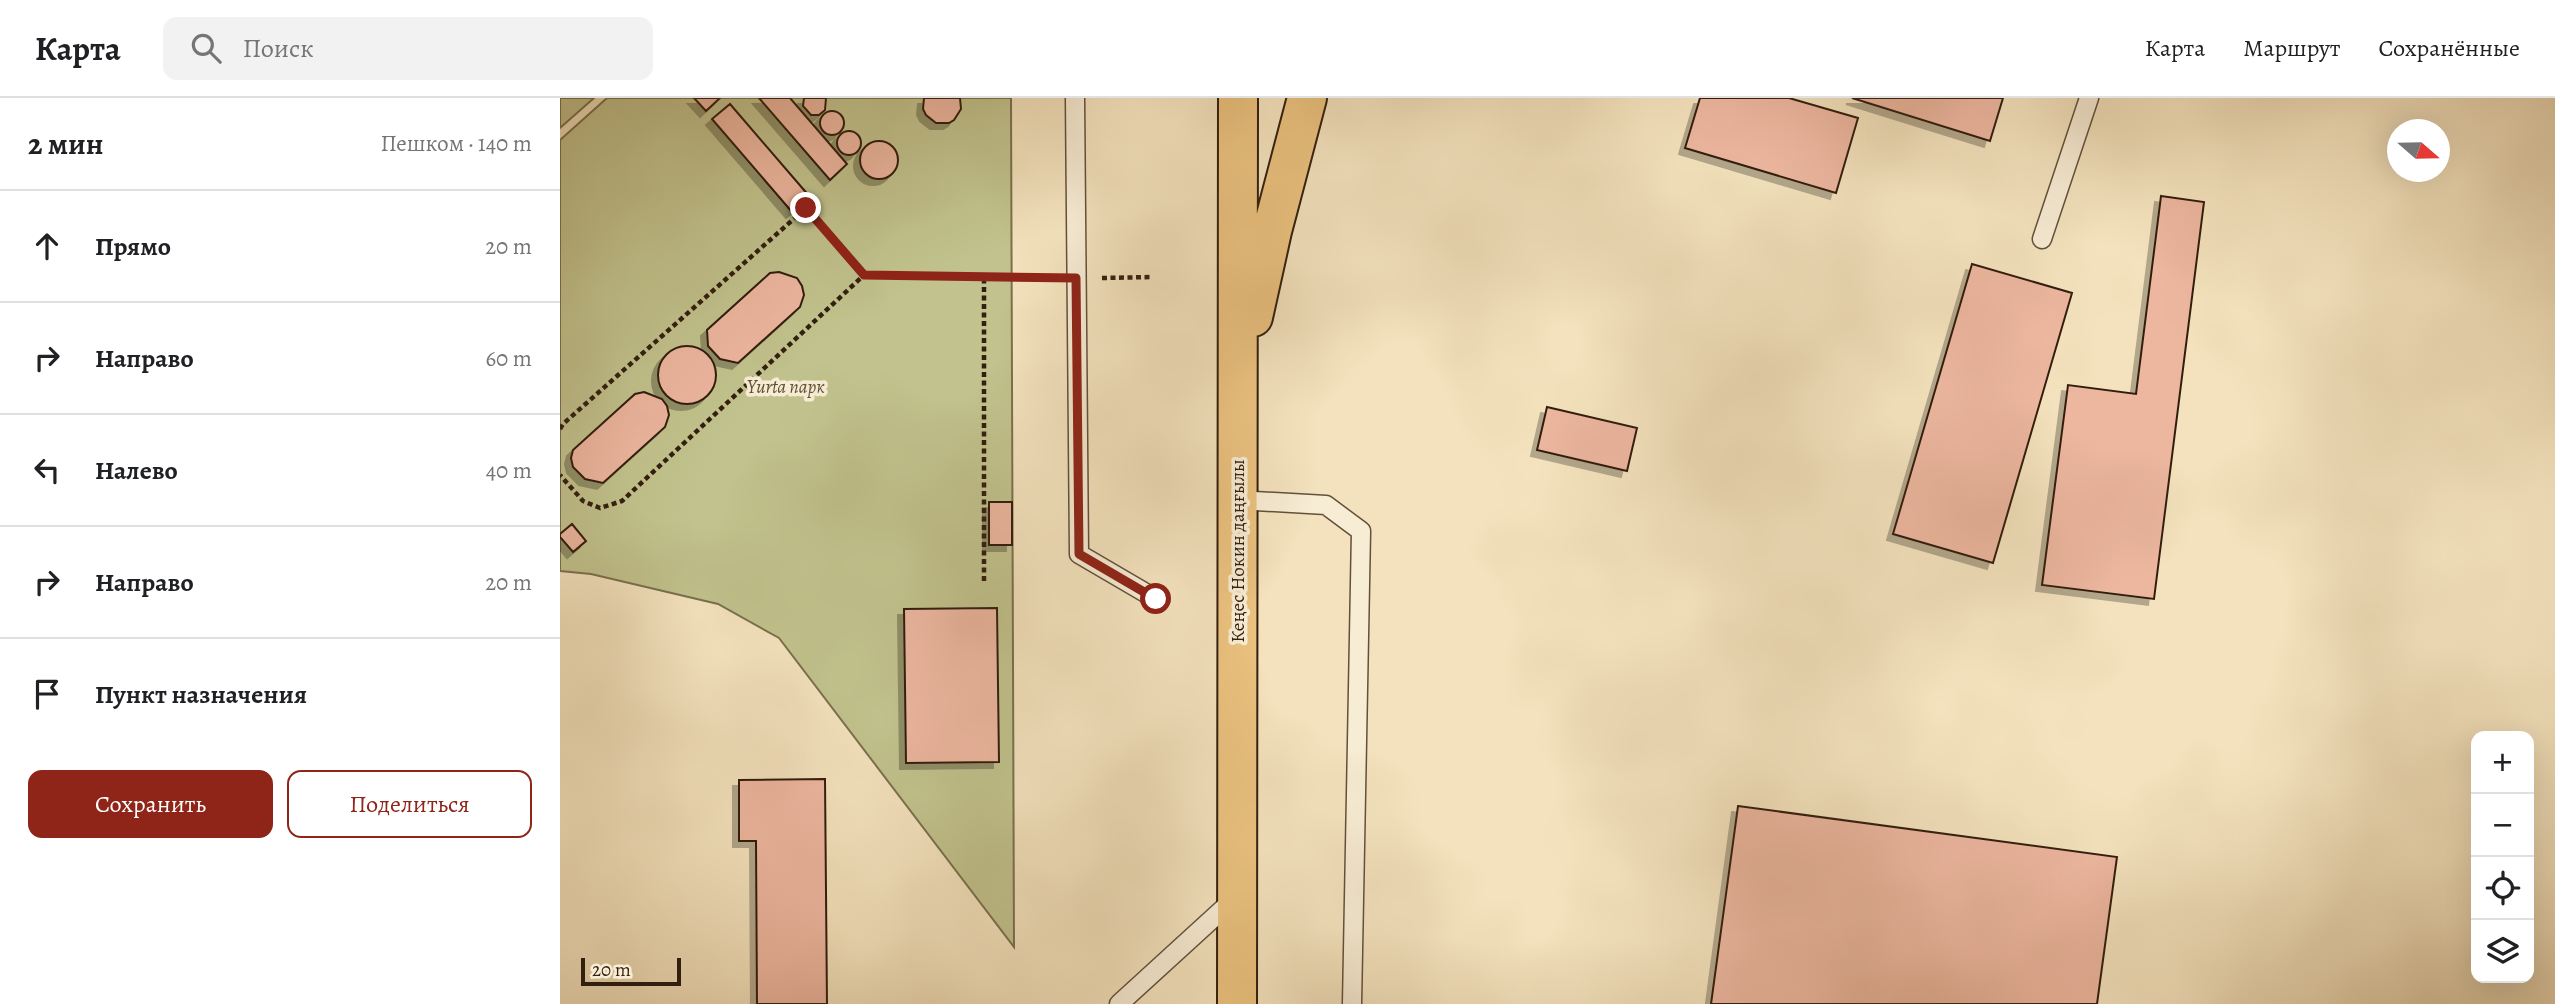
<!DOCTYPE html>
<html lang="ru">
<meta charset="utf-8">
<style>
:root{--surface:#fff;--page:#f2f2f2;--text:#202124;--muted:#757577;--line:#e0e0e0;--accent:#8f2418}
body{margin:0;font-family:Alegreya,serif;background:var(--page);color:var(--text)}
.controls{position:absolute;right:21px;bottom:21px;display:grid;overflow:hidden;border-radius:14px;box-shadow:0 7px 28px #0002}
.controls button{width:63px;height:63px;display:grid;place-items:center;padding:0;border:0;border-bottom:2px solid var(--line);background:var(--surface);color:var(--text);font:35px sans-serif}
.compass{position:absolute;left:1827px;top:21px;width:63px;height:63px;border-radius:50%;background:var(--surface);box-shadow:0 7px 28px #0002;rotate:110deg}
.scale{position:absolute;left:21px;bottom:18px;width:100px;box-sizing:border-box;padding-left:7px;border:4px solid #321f10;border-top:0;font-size:19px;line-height:24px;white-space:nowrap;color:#321f10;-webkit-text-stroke:5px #f7ecd4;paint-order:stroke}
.stop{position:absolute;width:21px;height:21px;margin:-16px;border:5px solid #8f2418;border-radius:50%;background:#fff}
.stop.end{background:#8f2418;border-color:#fff;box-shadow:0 2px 7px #0008}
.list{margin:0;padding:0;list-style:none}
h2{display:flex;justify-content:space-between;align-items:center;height:91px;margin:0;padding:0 28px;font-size:30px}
h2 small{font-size:23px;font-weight:400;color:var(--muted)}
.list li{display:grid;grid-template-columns:46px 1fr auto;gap:21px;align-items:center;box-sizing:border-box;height:112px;padding:0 28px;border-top:2px solid var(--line)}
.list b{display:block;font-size:26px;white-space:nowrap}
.list em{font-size:23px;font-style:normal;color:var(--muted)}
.actions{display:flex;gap:14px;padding:21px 28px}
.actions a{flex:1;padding:16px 0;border:2px solid var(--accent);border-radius:14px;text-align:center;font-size:24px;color:var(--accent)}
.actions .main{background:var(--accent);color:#fff}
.icon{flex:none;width:38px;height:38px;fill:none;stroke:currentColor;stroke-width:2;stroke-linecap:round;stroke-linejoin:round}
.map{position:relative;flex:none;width:1995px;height:906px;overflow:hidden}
header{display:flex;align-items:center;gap:42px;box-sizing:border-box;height:98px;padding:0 35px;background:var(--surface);border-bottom:2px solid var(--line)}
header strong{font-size:33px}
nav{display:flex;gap:38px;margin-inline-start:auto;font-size:24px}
.search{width:490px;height:63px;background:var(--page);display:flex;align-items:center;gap:18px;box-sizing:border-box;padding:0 24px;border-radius:14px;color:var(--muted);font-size:26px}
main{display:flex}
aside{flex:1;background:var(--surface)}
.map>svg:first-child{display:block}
</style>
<header>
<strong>Карта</strong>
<div class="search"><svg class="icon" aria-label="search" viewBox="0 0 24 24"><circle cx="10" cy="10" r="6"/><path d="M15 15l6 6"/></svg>Поиск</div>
<nav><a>Карта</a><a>Маршрут</a><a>Сохранённые</a></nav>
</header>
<main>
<aside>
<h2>2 мин<small>Пешком · 140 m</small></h2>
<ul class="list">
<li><svg class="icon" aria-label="ahead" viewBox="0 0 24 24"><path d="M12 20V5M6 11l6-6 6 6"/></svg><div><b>Прямо</b></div><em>20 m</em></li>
<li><svg class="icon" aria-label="right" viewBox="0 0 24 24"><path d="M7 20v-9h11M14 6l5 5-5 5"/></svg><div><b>Направо</b></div><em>60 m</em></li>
<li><svg class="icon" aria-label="left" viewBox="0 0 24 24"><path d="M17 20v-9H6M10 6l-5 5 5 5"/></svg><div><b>Налево</b></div><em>40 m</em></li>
<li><svg class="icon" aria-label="right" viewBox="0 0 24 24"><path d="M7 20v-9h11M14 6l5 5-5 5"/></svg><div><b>Направо</b></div><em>20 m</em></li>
<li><svg class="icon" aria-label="arrive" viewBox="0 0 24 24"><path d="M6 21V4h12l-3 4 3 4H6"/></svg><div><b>Пункт назначения</b></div></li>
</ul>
<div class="actions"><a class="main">Сохранить</a><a>Поделиться</a></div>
</aside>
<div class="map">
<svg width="1995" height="906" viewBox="0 0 1995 906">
<defs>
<filter id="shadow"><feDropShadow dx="-6" dy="6" stdDeviation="0" flood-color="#0004"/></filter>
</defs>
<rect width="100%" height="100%" fill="#f3e2bd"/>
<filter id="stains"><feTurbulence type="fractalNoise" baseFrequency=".00286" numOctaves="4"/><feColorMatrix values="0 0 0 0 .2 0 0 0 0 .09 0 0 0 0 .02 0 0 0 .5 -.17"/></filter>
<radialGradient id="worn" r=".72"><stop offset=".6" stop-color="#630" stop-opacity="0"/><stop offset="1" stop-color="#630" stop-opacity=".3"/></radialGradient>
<path fill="#c1c28d" stroke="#7a704e" stroke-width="2" d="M0,0H34L0,30Z
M47,0H451L454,849L219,540L158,506L31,476L0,473V42Z"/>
<path fill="#ecb69f" stroke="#321f10" stroke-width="2" filter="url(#shadow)" d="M134,0H160L146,13Z
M199,0H230L287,66L270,82Z
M266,0L265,12L259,17H251L243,8L244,0Z
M364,0H400L401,11L394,22L389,25H376L366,17L363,11Z
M1140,0H1229L1298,20L1276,95L1125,50Z
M1292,0H1443L1430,43Z
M170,6L250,99L232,114L152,21Z
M260 25a12 12 0 1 1 24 0a12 12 0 1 1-24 0Z
M277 45a12 12 0 1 1 24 0a12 12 0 1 1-24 0Z
M300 62a19 19 0 1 1 38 0a19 19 0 1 1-38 0Z
M1601,98L1644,104L1594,501L1482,487L1508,287L1576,296Z
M1412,166L1512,195L1433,465L1333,436Z
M219,174L237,180L242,188L244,197L240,209L178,265L160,261L148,248L147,232L210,175Z
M98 277a29 29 0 1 1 58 0a29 29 0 1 1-58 0Z
M84,294L102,301L107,308L109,317L105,329L43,385L25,381L13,369L11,360L13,352L75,296Z
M987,309L1077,330L1067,373L977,352Z
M429,404H452V447H429Z
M12,426L26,443L13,454L0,439V436Z
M437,510L439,664L346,665L344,511Z
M265,681L267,906H197L196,743H179V682Z
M1178,708L1557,759L1537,906H1151Z"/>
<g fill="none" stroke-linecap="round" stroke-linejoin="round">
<defs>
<path id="lane" d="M515,0L519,456L596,501
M1482,141L1529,0
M677,402L766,407L801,433L792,906
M559,906L674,801"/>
<path id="highway" d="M693,219L712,133L747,0
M677,906L678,0"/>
</defs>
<use href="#lane" stroke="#62503b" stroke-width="21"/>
<use href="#highway" stroke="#321f10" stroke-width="42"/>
<path stroke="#321f10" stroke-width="4.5" stroke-dasharray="5 3.5" stroke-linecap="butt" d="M304,177L491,180
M542,180L593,179
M0,331L3,326L246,110L304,177L62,403L40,410L23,403L0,377
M424,483V181"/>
<use href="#lane" stroke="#f7ecd4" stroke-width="18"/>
<use href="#highway" stroke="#eac17e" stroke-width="38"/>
</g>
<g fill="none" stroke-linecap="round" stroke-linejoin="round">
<path stroke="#8f2418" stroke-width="9" d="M246,110L304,177L516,180L519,456L596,501"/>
</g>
<g text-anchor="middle" stroke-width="7" stroke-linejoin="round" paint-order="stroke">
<g font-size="19" font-style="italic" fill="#5d5036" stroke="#f7ecd4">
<text x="226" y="295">Yurta парк</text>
</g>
<g font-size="19" fill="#321f10" stroke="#f7ecd4">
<text transform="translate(677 453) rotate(-90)" y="7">Кеңес Нокин даңғылы</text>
</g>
</g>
<rect width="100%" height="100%" filter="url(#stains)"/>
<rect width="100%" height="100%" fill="url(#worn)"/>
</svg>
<div class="controls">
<button>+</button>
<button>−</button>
<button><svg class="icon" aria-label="locate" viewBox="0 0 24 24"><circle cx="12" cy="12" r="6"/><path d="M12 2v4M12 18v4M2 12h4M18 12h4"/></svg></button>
<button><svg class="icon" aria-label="layers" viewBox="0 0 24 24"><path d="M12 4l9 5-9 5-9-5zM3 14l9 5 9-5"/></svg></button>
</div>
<svg class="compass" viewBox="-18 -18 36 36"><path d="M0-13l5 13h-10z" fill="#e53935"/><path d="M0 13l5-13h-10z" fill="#757577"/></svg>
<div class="scale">20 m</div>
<div class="stop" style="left:596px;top:501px"></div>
<div class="stop end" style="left:246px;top:110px"></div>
</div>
</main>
